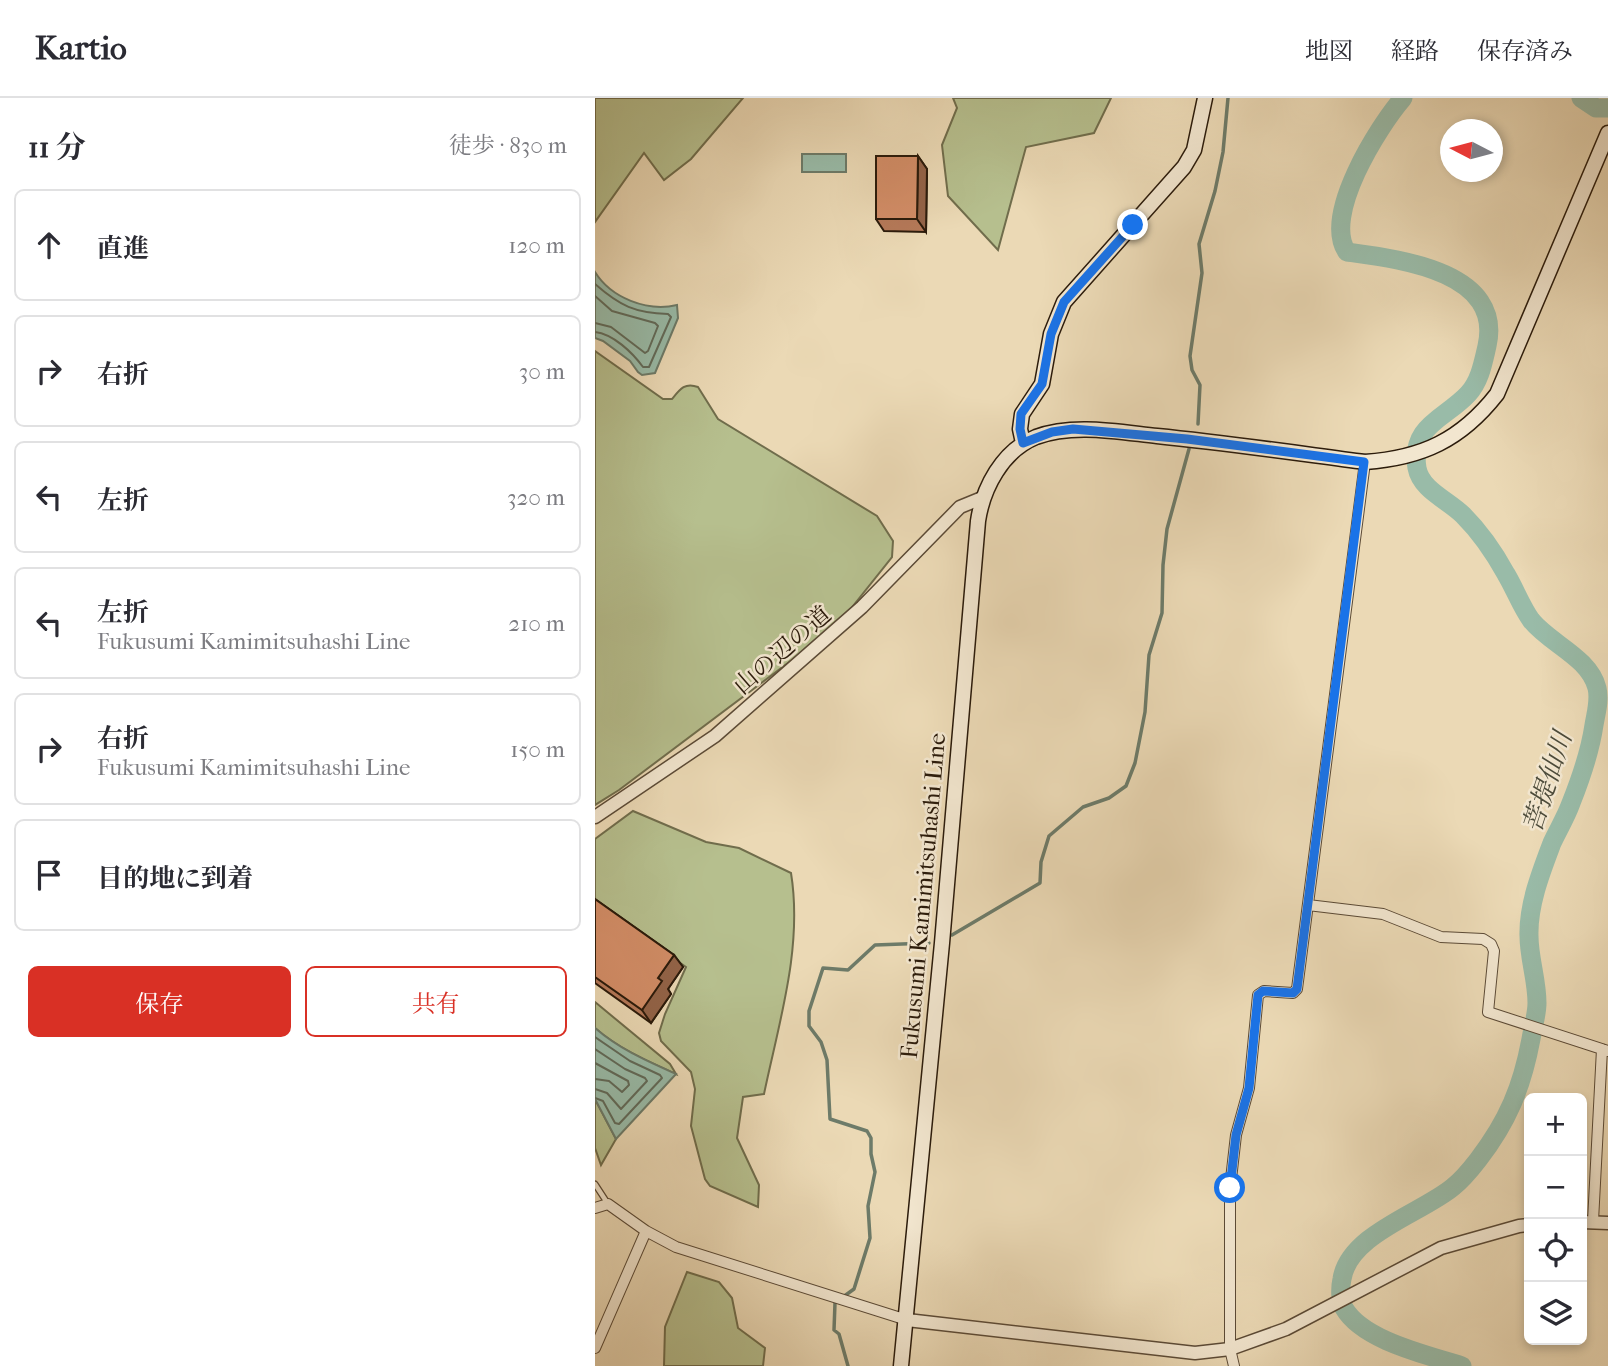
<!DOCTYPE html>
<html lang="ja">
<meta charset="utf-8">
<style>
:root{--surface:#fff;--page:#f2f2f3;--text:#2b2b33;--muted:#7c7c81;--line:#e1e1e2;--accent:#d93025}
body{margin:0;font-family:"IM FELL French Canon","Noto Serif JP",serif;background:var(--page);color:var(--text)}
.controls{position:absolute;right:21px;bottom:21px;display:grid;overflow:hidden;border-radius:10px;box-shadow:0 4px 10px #0003}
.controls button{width:63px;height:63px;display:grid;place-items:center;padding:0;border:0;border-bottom:2px solid var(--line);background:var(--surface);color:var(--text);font:35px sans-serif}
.compass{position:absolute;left:845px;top:21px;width:63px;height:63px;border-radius:50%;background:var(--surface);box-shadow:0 4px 10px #0003;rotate:276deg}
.stop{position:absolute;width:21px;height:21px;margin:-16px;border:5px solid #1a73e8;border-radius:50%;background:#fff}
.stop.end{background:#1a73e8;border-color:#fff;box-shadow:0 2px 7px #0008}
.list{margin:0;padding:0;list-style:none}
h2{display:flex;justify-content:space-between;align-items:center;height:91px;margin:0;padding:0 28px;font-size:30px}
h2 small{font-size:23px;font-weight:400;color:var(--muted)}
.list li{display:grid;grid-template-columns:46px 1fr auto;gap:21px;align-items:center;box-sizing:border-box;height:112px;margin:0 14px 14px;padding:0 14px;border:2px solid var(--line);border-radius:10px}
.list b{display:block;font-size:26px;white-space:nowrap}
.list p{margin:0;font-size:23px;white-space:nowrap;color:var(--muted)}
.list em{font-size:23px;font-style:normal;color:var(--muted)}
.actions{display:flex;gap:14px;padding:21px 28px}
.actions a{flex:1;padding:16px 0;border:2px solid var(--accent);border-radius:10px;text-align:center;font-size:24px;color:var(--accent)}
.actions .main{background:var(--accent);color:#fff}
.icon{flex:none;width:38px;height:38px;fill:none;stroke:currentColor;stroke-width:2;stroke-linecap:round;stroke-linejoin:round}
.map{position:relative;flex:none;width:1013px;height:1268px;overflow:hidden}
header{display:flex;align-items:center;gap:42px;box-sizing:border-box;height:98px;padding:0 35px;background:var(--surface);border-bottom:2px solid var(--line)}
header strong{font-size:33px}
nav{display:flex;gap:38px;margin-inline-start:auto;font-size:24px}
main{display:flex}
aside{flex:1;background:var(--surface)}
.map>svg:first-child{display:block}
</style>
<header>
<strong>Kartio</strong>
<nav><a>地図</a><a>経路</a><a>保存済み</a></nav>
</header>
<main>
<aside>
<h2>11 分<small>徒歩 · 830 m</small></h2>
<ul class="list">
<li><svg class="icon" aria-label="ahead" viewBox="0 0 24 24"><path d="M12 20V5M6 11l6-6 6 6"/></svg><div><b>直進</b></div><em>120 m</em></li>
<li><svg class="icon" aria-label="right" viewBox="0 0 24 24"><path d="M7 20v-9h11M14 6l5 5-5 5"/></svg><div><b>右折</b></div><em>30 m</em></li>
<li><svg class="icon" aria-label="left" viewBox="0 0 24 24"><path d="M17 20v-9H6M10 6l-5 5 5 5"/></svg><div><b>左折</b></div><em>320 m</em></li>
<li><svg class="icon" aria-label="left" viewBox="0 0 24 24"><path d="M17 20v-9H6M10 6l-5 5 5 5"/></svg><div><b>左折</b><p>Fukusumi Kamimitsuhashi Line</p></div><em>210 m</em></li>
<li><svg class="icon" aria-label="right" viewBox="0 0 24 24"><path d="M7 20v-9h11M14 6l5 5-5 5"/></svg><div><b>右折</b><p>Fukusumi Kamimitsuhashi Line</p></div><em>150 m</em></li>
<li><svg class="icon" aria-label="arrive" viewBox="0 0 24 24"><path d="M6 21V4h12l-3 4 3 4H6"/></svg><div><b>目的地に到着</b></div></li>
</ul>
<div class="actions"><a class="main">保存</a><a>共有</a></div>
</aside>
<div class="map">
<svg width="1013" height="1268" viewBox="0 0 1013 1268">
<rect width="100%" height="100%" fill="#ebd9b5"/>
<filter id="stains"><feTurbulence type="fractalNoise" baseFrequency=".00286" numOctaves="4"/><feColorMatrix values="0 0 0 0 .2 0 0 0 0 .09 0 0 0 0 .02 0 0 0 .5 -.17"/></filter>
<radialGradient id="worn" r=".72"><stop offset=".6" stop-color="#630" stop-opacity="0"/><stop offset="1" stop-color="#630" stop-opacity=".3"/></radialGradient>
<path fill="#b6bf8e" stroke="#706d4c" stroke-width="2" d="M0,0H148L96,61L69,82L49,55L0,124Z
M358,0H516L499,35L431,49L403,152L353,98L347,47L362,10Z
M0,253L68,301H77C85,291 90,284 103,289L123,321L282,418L298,443L297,459L242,528L24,692L0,707Z
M38,713L111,744L144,750L196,775C208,849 184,924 169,996L148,999L142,1040L164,1087L163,1109L115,1088L110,1081L96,1028L100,991L96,974L66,943L64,935L70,916L91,869L14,814L0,810V741Z
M0,904L75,966L81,976C52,963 24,951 0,930Z
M0,1001L21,1041L6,1067L0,1050Z
M92,1174L124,1184L137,1200L143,1230L170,1250L168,1268H69L70,1229Z"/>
<path fill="#99bba8" stroke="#6d7b69" stroke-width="2" d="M207,56H251V74H207Z
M0,174C16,200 52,214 82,207L83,220L60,275L47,277L43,274L35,263L8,243L0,240Z
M0,930C24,951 52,963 81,976L21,1041L0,1001Z"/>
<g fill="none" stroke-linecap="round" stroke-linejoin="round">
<path stroke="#626b5a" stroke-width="2" d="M0,186C25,208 40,215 73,216L76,219L54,269H48C37,254 18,236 0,234
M0,198L17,213L60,225L63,228L53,253L50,255L16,229L0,225
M0,939L35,963L65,977L67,980L24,1026L20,1025L8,1003L0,1000
M0,951L30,971L50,980L52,983L26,1011L12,995L0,991
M0,965L33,983L34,987L27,994L14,983L0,981"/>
<path stroke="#6d7b69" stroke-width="3.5" d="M603,326L605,287L597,272L595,258L607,175L604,146L620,93L628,54L633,0
M357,837L445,785L446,764L454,738L488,709L514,700L531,688L540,665L550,614L554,557L567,515L568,467L572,431L594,351
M248,1199L259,1191L275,1140L273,1108L280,1074L276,1056V1040L272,1033L235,1021L232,962L226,944L214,928V913L228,870L253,872L280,847L334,845
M242,1203L240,1205L239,1232L244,1236L253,1268"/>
<path stroke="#99bba8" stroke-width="19" d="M808,0C783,29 727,118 752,154C803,161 909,173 892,248C888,265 885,283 873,296C850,321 815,327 822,370C826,392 853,402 868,417C884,433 900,456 911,476C920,491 926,508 936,522C955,546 994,559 1002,590C1005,602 1001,615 999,627C995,654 986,680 976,705C971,719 963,732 957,745C946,774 933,807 934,838C934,860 942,882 942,905C942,916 938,929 936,941C927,989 913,1023 883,1062C876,1071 867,1082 858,1089C827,1115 754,1136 747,1181C745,1190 745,1203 749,1210C768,1243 833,1257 867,1268
M986,0L1001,10H1013"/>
<defs>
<path id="service" d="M0,1086L13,1106"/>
<path id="minor" d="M713,807L788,816L846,839L888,841L896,846L899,853L893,914L1013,953
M0,1110L13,1106L51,1133L81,1149L312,1222
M998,1123L1007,951
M0,1250L51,1133
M639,1268L635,1251V1090L641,1037L654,990L663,897L669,893L698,895L702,891L770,364"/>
<path id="tertiary" d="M0,719L120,638L267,509L365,409L387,400
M987,1124L1013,1125
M312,1222L600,1255L635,1251L691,1231L846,1150L924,1128L934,1127"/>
<path id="secondary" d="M428,345L425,331L427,316L447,286L456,236L469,204L589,69L599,52L610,0
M306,1268L347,845L383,423C388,390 407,353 441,339C478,325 524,334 562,338C632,345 701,355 770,364C827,360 866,342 902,296L1013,35"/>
</defs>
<use href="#service" stroke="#5b4a36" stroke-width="7"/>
<use href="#minor" stroke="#5b4a36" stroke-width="12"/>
<use href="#tertiary" stroke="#5b4a36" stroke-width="15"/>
<use href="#secondary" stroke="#2b1b0b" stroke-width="17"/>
<use href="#service" stroke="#f2e6cf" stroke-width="4.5"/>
<use href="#minor" stroke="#f2e6cf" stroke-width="10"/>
<use href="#tertiary" stroke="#f2e6cf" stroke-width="12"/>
<use href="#secondary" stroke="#f2e6cf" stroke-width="14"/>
</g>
<path fill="#b57959" stroke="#2b1b0b" stroke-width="2" d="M323,58L332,71L331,134L289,133L281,121Z
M0,801L79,857L88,869L73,891L76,896L56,925L0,885Z"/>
<path fill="#936348" stroke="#2b1b0b" stroke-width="2" d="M323,58L332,71L331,134L322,121Z
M79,857L88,869L73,891L76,896L56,925L47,912L63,880Z"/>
<path fill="#d28d67" stroke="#2b1b0b" stroke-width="2" d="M281,58H323L322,121H281Z
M0,801L79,857L63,880L67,883L47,912L0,879Z"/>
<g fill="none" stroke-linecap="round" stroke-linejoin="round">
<path stroke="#1a73e8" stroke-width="9" d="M538,127L469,204L456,236L447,286L426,316L425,331L428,345L457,334L478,331L592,341L769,364L702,891L698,895L668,893L663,897L654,990L641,1037L635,1090"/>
</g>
<g text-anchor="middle" stroke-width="5" stroke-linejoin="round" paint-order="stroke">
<g font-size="24" fill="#2b1b0b" stroke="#f2e6cf">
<text transform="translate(187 552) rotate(-41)" y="8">山の辺の道</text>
<text transform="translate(328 798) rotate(-85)" y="8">Fukusumi Kamimitsuhashi Line</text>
</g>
<g font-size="26" font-style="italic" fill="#4c4b3a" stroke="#f2e6cf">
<text transform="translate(952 684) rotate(-72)" y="9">菩提仙川</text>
</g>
</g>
<rect width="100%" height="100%" filter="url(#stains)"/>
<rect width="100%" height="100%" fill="url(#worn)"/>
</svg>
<div class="controls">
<button>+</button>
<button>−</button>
<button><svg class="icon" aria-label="locate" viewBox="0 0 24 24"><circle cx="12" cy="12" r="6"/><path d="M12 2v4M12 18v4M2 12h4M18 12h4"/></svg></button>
<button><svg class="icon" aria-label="layers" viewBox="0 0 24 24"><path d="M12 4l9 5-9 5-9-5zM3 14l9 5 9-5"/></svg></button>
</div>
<svg class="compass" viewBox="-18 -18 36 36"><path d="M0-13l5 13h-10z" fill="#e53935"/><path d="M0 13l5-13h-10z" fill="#7c7c81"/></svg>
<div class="stop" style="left:635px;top:1090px"></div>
<div class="stop end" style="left:538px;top:127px"></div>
</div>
</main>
